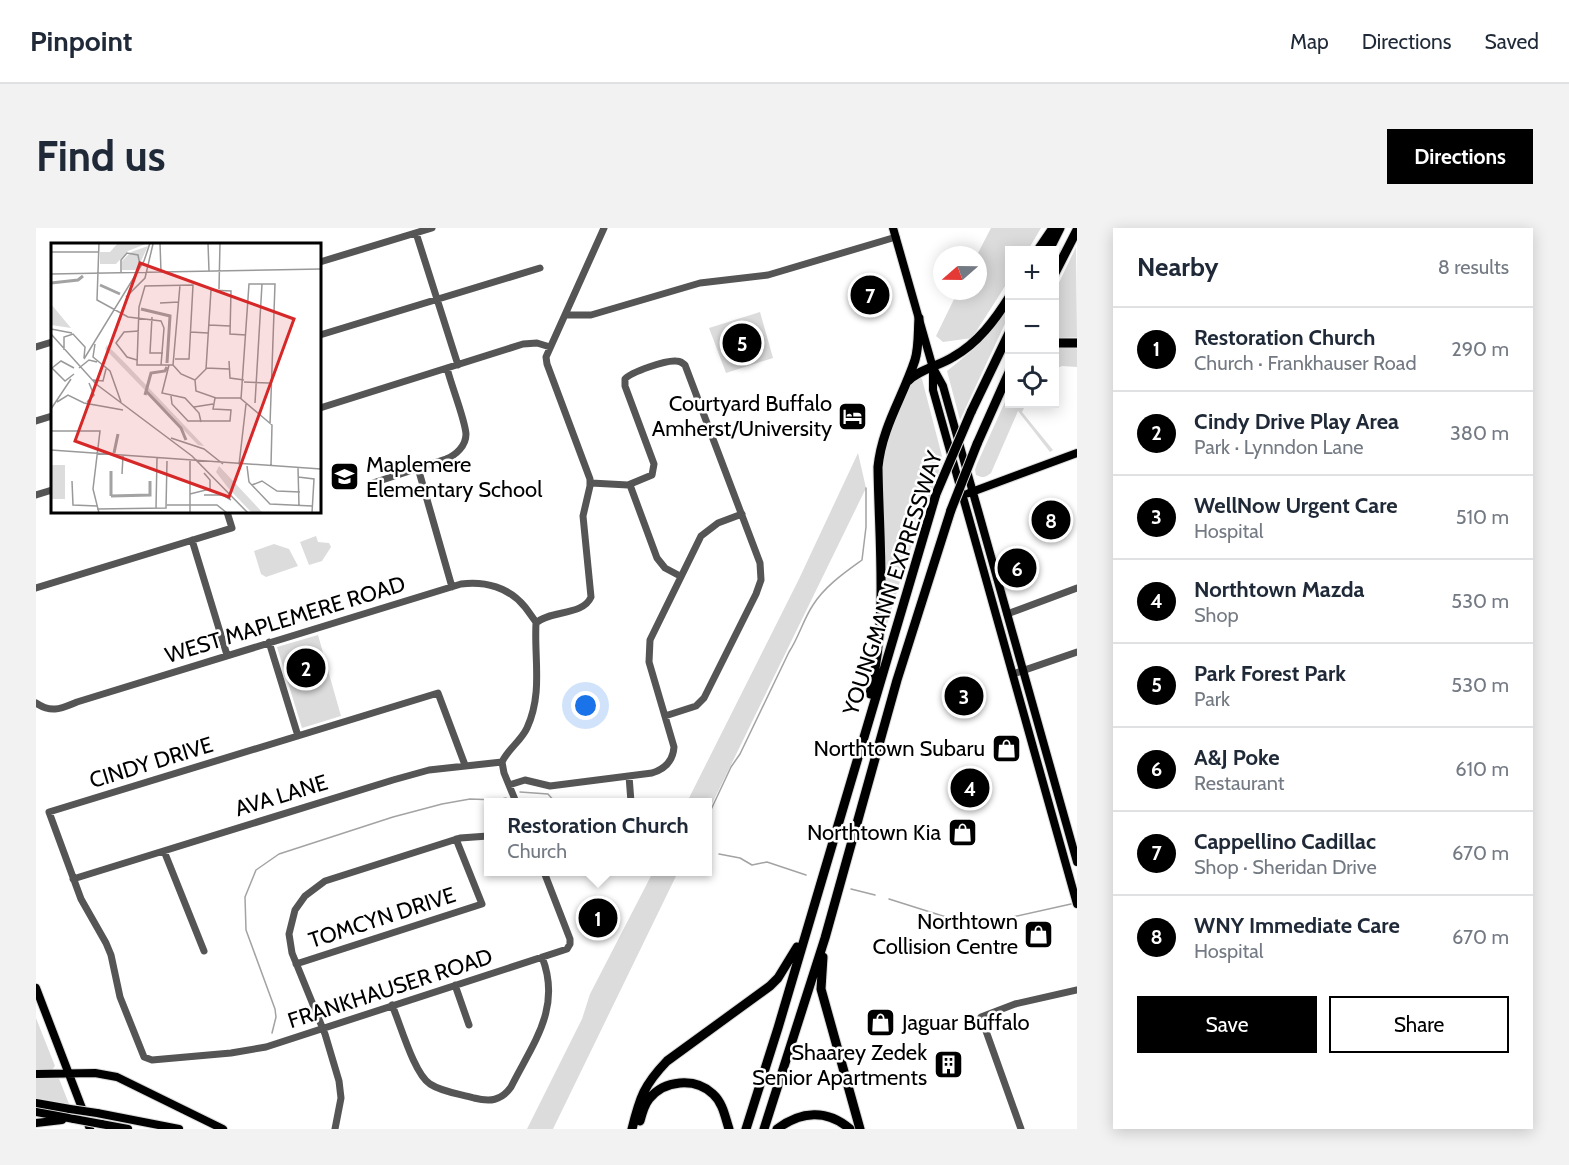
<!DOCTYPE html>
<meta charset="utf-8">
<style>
:root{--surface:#fff;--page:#f2f2f3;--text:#1f2937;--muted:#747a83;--line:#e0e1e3;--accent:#000}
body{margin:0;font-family:Cabin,sans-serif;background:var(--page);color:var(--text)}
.controls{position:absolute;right:18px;top:18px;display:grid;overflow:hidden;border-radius:0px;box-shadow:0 3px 15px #0003}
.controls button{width:54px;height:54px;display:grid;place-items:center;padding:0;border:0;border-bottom:2px solid var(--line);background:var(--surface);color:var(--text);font:30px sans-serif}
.compass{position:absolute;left:897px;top:18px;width:54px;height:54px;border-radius:50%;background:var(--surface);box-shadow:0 3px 15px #0003;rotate:250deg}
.you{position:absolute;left:550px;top:478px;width:21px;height:21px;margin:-15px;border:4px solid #fff;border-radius:50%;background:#1a73e8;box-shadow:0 0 0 9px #1a73e833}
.badge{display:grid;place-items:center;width:39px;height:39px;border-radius:50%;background:var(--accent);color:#fff;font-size:20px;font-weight:700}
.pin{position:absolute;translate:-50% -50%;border:3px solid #fff;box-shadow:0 2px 6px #0006}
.popup{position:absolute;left:448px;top:570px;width:228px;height:78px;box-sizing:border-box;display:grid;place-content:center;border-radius:0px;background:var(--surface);filter:drop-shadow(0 2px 4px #0005);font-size:20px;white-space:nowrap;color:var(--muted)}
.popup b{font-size:22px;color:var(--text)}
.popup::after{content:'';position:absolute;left:50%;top:100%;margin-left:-12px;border:12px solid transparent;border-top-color:var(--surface)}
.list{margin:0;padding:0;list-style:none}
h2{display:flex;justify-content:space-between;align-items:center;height:78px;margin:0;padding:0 24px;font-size:26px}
h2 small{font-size:20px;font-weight:400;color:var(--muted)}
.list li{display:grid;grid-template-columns:39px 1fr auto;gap:18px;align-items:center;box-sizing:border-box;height:84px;padding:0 24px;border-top:2px solid var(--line)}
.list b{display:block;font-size:22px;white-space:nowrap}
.list p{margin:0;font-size:20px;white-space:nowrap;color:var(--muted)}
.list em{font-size:20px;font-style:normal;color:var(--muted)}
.actions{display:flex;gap:12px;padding:18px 24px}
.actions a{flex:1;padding:14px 0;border:2px solid var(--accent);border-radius:0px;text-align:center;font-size:21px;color:var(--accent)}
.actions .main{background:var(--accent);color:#fff}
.icon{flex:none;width:33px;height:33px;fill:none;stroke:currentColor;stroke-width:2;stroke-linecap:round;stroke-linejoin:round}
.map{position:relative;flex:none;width:1041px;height:901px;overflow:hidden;border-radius:0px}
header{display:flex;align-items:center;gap:36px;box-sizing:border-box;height:84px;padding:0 30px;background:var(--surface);border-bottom:2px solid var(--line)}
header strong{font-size:28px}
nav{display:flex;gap:33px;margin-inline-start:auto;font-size:21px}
.intro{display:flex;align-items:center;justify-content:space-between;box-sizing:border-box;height:144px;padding:0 36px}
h1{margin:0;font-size:42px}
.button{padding:15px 27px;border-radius:0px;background:var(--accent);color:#fff;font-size:21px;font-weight:700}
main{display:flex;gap:36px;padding:0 36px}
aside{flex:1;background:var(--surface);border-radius:0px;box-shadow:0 3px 15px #0003}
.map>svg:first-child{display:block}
</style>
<header>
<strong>Pinpoint</strong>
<nav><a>Map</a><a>Directions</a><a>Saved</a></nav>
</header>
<div class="intro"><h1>Find us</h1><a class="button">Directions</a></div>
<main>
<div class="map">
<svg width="1041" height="901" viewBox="0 0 1041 901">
<rect width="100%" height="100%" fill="#fff"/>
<path fill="#dcdcdc" d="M955,0H1005L992,22H974L973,52L936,110L907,114L900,108L922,63H942L941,27Z
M1040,19L1041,109L1019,110V63Z
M973,73V87L924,192L911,143L938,121L952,106Z
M724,84L737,130L690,145L673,100Z
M1037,119L1041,121V139L1026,138L1019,141V120Z
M882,148L886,151L907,232L871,331L847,409L845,231L853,204L876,152Z
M973,165L974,176H990L986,184L1017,222L1014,224L982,183L955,245C949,250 947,250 940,247L939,242L941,236Z
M822,225L830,260L672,584V574H651L763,351Z
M280,308L282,314L293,315L295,319L286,333L273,337L264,314Z
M238,316L253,321L262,338L230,349L225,346L218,323Z
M282,407L305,488L266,500L241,419Z
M617,644H642L517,901H491L546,791L554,766Z
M0,790L19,838L15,843L0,842Z
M22,848L33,876L0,870V849Z"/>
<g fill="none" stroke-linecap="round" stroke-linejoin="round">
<path stroke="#a3a3a3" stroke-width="1.5" d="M484,564L512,566L519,574
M672,588L695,539L704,526L753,424C763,409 767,392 777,377C789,358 808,345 826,332L830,299V260
M672,623L675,624
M683,626L704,630L716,637L731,634L770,647
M815,661L839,667
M853,671L910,689
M924,693L939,690L950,695L1035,676
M236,805L240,789L239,781L210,702L209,669L220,642L243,626L357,589L406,576L434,571L461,572L470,570"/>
<defs>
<path id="major" d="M857,0L897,140L907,158L1041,634
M897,140V162L1041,676
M933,265L1041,225
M0,760L54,901
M0,846L59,845L81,849L187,901
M0,875L34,881
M0,884L38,891
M61,885L143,901
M0,895L26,892
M65,896L92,901"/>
<path id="highway" d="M1002,22L1017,0
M1013,22L1024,0
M1018,47L1041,2
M1018,115H1041
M872,153C884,141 903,138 917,129C942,115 959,92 974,68
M935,184L974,103
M941,216L974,142
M834,466C852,392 843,314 842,239C846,199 867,169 879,132C883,119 882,104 883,90
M787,729L785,761L824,901
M604,893C606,885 608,877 613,871C628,852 659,849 677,866C687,875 689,889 693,901
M596,901C604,869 608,857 631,833L734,758L742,750L761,719
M710,901L742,800L900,266
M728,901L789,710L861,452L915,282
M741,901C765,883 791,881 814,901"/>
</defs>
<use href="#major" stroke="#dbdbdb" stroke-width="10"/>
<use href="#highway" stroke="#dbdbdb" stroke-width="11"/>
<path stroke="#555" stroke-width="7" d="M380,5L422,137
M284,34L396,0
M529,87H555L664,55L732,47L860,9
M284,107L504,40
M0,119L16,114
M284,180L487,116L501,115L514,119
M0,193L16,188
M382,240L416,359
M337,255L410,231C420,227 430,218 430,206C429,191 415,157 411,140
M555,255L592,257L616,247L618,236L589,158V151C595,144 630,132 640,133C645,133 645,134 649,137L724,335L725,352L720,366L668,470L660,478L629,488
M594,257L621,330L629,340L644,348
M0,267L16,262
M156,312L191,427
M0,360L196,300L191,284
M971,386L1041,360
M233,414L262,508
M977,446L1041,424
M0,475C16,486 26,480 41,474L425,356C449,353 473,359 489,379C493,384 496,389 500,394
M429,537L402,465L13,584L45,671L70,715L75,727L84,769L108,829L116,832L195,825L230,819L531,721L534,716V711L508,644
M593,548L595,574
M473,557L489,552L514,558L616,545C629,541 637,533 638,519L613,434L614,412L665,308L682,295L706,286
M480,574L468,545L466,534C472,521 485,513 491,500C507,465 498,431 500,395C514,382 547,388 555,369L547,288L554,258V251L511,136L510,129L568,0
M128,623L168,723
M37,651L357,552L393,542L466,534
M260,736L446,676L420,611
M419,757L433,797
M356,777C364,795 378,846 394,856C406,864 424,866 438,870C454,874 465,873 475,859C497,815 526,780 506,729
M299,901L305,870L303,853L289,806L256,725L253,706L259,682L269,668L289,653L424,610L452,608
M985,901L945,789L979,776L1041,762"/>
<use href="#major" stroke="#000" stroke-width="8"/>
<use href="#highway" stroke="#000" stroke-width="9"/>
<defs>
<path id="major-bridge" d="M34,881L61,885
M38,891L65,896"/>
<path id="highway-bridge" d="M900,266L935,184
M915,282L941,216"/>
</defs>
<use href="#major-bridge" stroke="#dbdbdb" stroke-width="10" stroke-linecap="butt"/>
<use href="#highway-bridge" stroke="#dbdbdb" stroke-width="11" stroke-linecap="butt"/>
<use href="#major-bridge" stroke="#000" stroke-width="8"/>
<use href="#highway-bridge" stroke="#000" stroke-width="9"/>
</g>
<defs>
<symbol id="hotel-square" viewBox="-11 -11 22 22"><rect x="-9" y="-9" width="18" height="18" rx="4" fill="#000" stroke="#fff"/><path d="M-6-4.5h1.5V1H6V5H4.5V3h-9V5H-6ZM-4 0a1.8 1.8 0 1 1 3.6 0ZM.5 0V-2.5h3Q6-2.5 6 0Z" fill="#fff"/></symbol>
<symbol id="school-square" viewBox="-11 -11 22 22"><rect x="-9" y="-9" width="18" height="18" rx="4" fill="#000" stroke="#fff"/><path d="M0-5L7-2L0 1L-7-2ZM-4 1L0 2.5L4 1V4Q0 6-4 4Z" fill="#fff"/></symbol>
<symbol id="shop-square" viewBox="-11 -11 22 22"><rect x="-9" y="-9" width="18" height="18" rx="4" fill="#000" stroke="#fff"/><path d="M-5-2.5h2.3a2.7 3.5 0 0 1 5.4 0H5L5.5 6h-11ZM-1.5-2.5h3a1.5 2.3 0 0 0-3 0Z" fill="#fff"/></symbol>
<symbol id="building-square" viewBox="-11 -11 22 22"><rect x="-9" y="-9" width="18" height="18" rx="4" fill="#000" stroke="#fff"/><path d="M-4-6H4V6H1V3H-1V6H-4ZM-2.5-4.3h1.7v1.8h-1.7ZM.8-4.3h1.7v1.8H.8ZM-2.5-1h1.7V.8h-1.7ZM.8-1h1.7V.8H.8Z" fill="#fff"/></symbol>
</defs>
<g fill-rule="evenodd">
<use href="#hotel-square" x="800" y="172" width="33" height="33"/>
<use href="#school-square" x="292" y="232" width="33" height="33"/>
<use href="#shop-square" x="954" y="504" width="33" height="33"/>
<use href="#shop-square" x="910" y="588" width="33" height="33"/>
<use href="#shop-square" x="986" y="690" width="33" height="33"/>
<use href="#shop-square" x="828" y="778" width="33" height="33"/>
<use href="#building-square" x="896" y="820" width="33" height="33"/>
</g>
<g text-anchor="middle" stroke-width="5" stroke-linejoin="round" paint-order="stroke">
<g font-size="22" fill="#000" stroke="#fff" text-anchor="end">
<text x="796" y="183">Courtyard Buffalo<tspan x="796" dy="25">Amherst/University</tspan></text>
<text x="330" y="244" text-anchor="start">Maplemere<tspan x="330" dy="25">Elementary School</tspan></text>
<text x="949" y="528">Northtown Subaru</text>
<text x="905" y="612">Northtown Kia</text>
<text x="982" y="701">Northtown<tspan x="982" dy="25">Collision Centre</tspan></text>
<text x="866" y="802" text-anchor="start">Jaguar Buffalo</text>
<text x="891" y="832">Shaarey Zedek<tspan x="891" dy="25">Senior Apartments</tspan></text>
</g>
<g font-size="22" fill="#000" stroke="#fff">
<text transform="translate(856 355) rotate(-72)" y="8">YOUNGMANN EXPRESSWAY</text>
<text transform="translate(249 391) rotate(-17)" y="8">WEST MAPLEMERE ROAD</text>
<text transform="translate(115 534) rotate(-17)" y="8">CINDY DRIVE</text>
<text transform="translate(245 567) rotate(-17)" y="8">AVA LANE</text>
<text transform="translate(346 689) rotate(-18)" y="8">TOMCYN DRIVE</text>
<text transform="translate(354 760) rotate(-18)" y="8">FRANKHAUSER ROAD</text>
</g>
</g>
<g transform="translate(15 15)">
<rect width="270" height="270" fill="#fff"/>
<path d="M67,0H97L77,8L65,21H49V9H59ZM97,3L86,27H71V18L80,9ZM0,61L20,85L0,82ZM56,102L77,123L153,203L147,202L54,106ZM0,222H14V256H0ZM168,223L212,270H201L178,246L165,229Z" fill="#dcdcdc"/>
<path fill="none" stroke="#a3a3a3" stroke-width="3" d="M0,40L27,37L32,33M49,42L69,51M90,66L119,73L116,120M95,148L130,185L135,197M94,152L100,130L114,128L116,124M63,210L67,191M60,228V253M60,253L99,252V238"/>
<path fill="none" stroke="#999" stroke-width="1.5" d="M48,0L46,57L77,74L110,78L113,85L110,122M109,0L110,29M157,0L158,28M0,9H47M70,29V17L76,10L87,12L89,22M0,31L270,26M168,46L169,0M75,54L94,35L102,1M109,60L128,59M101,74L99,110H112M158,82L179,83M0,86L21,90M139,89L157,90M0,91L45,141L141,213L197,270M0,100V125M44,101L42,114L59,128L70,159M13,107V94L22,91L34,104L33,115M33,116L93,18L99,0M86,117L76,114L65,100L73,89L88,88M178,118L179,135L193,137M118,122L111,150L134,155L148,170L150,179M122,122H86L88,64L94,43L142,42L138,116H124M122,122L130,131L144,137L145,148L165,155H189L221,182L220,222M122,122L129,42M28,125L38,117L46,119M155,125L178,126M23,131L14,138L1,125L10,118L23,125M42,137L52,138L55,126M144,137L155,126L160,47L180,48L179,91L195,92M193,139L218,140M120,153L121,161L137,178H179L180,167L162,166L164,155M190,156L198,41H224L219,181M6,159L17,152L33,160L72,167M36,159L43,152L38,140M204,160L211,41M143,164L162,161M0,166L20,136M0,188H49L42,246L48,270M120,195L153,206L172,221M0,207L270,226M188,222L195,161M196,223L198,239L219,261L261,263M247,225L248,263M71,231L72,213M247,234L263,236L261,270M21,238L22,262L46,263M201,242L211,238L226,248L249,249M139,251L159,246V237L153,230M153,252H172L180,257M116,262H166L176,270M105,265L106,215M46,266L115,265L116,218M139,270V218"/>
<path fill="#d62828" fill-opacity="0.15" stroke="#d62828" stroke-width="3" d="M89,20L243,76L178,254L24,198Z"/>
<rect width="270" height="270" fill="none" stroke="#000" stroke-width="3"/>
</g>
</svg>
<div class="controls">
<button>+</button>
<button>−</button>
<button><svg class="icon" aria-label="locate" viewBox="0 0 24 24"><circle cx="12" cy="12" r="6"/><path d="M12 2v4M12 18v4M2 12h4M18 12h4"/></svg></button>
</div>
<svg class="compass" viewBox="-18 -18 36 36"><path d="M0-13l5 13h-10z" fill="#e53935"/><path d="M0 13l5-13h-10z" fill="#747a83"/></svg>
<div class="you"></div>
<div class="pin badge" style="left:562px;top:690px">1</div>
<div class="popup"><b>Restoration Church</b>Church</div>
<div class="pin badge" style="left:270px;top:440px">2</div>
<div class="pin badge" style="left:928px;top:468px">3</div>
<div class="pin badge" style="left:934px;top:560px">4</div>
<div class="pin badge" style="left:706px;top:115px">5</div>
<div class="pin badge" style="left:981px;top:340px">6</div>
<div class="pin badge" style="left:834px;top:67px">7</div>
<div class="pin badge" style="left:1015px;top:292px">8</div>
</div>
<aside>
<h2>Nearby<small>8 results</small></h2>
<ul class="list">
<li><span class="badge">1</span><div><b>Restoration Church</b><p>Church · Frankhauser Road</p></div><em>290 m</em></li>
<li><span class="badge">2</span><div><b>Cindy Drive Play Area</b><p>Park · Lynndon Lane</p></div><em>380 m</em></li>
<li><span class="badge">3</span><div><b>WellNow Urgent Care</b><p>Hospital</p></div><em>510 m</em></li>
<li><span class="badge">4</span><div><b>Northtown Mazda</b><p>Shop</p></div><em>530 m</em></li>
<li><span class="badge">5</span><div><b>Park Forest Park</b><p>Park</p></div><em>530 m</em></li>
<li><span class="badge">6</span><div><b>A&amp;J Poke</b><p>Restaurant</p></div><em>610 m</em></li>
<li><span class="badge">7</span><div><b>Cappellino Cadillac</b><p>Shop · Sheridan Drive</p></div><em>670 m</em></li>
<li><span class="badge">8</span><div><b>WNY Immediate Care</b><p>Hospital</p></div><em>670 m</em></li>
</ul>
<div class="actions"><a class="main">Save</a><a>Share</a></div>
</aside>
</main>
